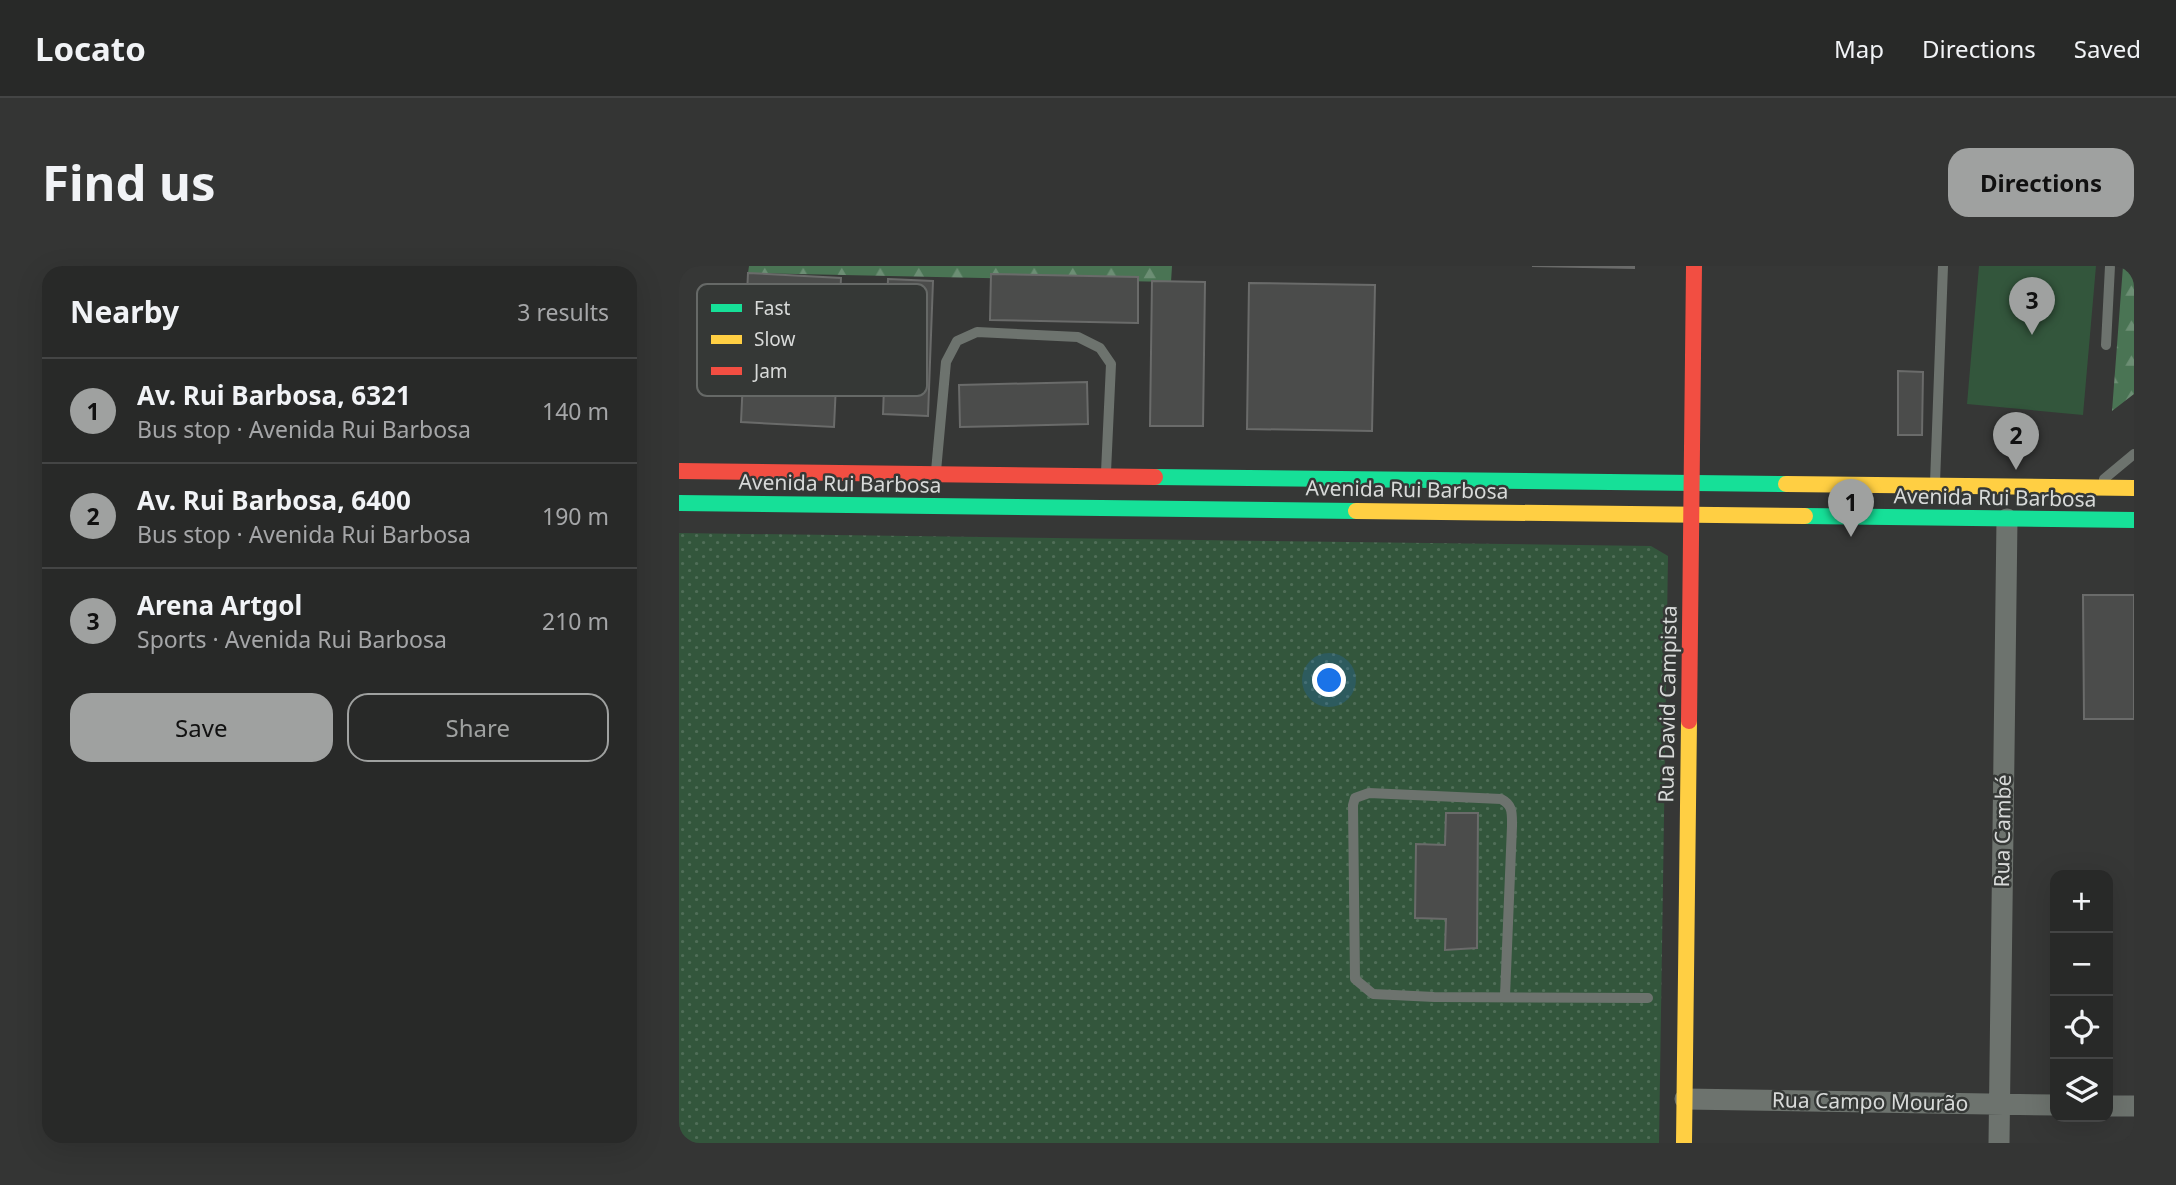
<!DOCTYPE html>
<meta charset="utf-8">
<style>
:root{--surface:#282928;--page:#343534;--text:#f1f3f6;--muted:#a5a6a8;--line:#444545;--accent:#9fa1a0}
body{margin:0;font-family:"Noto Sans",sans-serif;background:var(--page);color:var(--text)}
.controls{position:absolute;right:21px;bottom:21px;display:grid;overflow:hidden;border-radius:14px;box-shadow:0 7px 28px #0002}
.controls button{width:63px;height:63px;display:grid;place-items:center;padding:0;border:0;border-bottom:2px solid var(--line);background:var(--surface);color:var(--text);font:35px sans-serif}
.you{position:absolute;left:651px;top:415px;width:24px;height:24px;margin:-18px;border:5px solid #fff;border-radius:50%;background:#1a73e8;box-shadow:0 0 0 10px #1a73e833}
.badge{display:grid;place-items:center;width:46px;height:46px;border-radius:50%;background:var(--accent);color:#111;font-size:23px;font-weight:700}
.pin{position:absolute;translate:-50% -58px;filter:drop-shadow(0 2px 4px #0008)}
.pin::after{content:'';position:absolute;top:37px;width:24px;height:21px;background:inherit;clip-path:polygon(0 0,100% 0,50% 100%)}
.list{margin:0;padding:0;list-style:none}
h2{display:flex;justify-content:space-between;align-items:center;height:91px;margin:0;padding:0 28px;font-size:30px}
h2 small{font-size:23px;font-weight:400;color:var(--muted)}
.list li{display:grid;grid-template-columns:46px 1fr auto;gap:21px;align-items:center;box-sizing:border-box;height:105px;padding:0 28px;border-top:2px solid var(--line)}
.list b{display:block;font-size:26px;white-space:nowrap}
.list p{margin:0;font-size:23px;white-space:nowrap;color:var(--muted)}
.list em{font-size:23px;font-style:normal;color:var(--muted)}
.actions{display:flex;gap:14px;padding:21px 28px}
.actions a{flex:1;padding:16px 0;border:2px solid var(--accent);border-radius:21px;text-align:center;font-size:24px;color:var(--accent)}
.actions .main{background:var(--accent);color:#111}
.icon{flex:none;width:38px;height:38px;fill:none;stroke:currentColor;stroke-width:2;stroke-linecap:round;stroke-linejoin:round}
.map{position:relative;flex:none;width:1455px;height:877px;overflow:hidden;border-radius:21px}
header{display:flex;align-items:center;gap:42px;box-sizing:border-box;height:98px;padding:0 35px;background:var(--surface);border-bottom:2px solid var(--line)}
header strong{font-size:33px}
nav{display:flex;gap:38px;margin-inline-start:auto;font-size:24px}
.intro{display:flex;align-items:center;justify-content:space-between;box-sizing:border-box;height:168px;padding:0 42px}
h1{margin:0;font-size:49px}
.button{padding:18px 32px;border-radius:21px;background:var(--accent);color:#111;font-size:24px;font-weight:700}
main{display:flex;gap:42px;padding:0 42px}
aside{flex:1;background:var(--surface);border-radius:21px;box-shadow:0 7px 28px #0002}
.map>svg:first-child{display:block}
</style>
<header>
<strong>Locato</strong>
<nav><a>Map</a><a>Directions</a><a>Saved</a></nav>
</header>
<div class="intro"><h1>Find us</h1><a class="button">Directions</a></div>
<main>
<aside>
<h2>Nearby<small>3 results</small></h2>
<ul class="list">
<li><span class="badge">1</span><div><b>Av. Rui Barbosa, 6321</b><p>Bus stop · Avenida Rui Barbosa</p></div><em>140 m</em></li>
<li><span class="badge">2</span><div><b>Av. Rui Barbosa, 6400</b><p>Bus stop · Avenida Rui Barbosa</p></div><em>190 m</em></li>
<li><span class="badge">3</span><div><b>Arena Artgol</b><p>Sports · Avenida Rui Barbosa</p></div><em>210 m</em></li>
</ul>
<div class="actions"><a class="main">Save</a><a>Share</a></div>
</aside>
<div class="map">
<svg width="1455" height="877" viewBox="0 0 1455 877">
<defs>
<pattern id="grass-dots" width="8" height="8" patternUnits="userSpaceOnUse" patternTransform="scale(1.75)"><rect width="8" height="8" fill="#33563c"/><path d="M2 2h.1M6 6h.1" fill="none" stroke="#506e58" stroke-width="1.8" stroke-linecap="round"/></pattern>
<pattern id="forest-firs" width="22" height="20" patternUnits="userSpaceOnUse" patternTransform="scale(1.75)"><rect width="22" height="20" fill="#4a7454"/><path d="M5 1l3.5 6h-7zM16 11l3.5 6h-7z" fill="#6c8e74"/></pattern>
</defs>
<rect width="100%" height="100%" fill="#363736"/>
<path fill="url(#grass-dots)" d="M0,267L972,280L989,290L980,877H0Z"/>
<path fill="url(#forest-firs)" d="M70,0H493L492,16L69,7Z
M1444,0H1455V128L1433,145Z"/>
<path fill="#33563c" d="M1300,0H1417L1404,149L1288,138Z"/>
<path fill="#4b4c4b" stroke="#6a6b6a" stroke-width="2" d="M853,0H955V2Z
M69,7L162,12L155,161L62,156Z
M312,8L459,11V57L311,54Z
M209,13L254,15L249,150L204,148Z
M473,15L526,16L524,160H471Z
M570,17L696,19L693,165L568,163Z
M1219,105L1244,106L1243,169H1219Z
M408,116L409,158L281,161L280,119Z
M1404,329H1455V453H1405Z
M767,547H799L798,682L766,684L767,653L736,652L737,578L766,579Z"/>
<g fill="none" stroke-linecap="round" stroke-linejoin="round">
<path stroke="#6d736e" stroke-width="10" d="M1427,79L1431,0
M257,205L267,96L278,75L298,66L399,71L421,82L432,98L427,206
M1425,213L1455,188
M1256,217L1264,0
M826,730L833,560C833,547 834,539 822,533L690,527L676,532L674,539L676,713L694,728L755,731L969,732"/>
<path stroke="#6d736e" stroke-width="21" d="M1006,833L1376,839
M1429,840H1455
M1320,877L1328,253"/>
<path stroke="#16e098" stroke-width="16" d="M476,211L1107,218
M0,237L677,245
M1126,250L1455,254"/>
<path stroke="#ffcf43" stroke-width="16" d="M1107,218L1455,222
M677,245L1126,250
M1005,877L1010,455"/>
<path stroke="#f24e42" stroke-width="16" d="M0,205L476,211
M1010,455L1015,0"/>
</g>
<g text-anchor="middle" stroke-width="5" stroke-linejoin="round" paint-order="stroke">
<g font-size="21" fill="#d8dad9" stroke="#353836">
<text transform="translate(161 218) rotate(1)" y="7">Avenida Rui Barbosa</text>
<text transform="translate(728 224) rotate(1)" y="7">Avenida Rui Barbosa</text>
<text transform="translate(1316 232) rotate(1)" y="7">Avenida Rui Barbosa</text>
<text transform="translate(989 438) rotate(-89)" y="7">Rua David Campista</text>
<text transform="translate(1324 565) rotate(-89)" y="7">Rua Cambé</text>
<text transform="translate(1191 836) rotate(1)" y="7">Rua Campo Mourão</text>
</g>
</g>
<rect x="18" y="18" width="230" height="112" rx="10" fill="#353836" stroke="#666967" stroke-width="2"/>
<rect x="32" y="38" width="31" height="8" fill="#16e098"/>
<rect x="32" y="69" width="31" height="9" fill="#ffcf43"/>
<rect x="32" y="101" width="31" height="8" fill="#f24e42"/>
<g font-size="19" fill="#d8dad9">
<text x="75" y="49">Fast</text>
<text x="75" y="80">Slow</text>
<text x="75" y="112">Jam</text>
</g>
</svg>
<div class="controls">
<button>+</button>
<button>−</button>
<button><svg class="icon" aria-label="locate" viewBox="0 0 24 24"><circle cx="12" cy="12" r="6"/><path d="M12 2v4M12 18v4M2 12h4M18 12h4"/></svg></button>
<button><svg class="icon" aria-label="layers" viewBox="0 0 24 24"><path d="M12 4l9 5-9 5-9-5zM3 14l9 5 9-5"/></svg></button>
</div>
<div class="you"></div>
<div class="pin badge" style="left:1172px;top:271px">1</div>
<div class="pin badge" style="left:1337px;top:204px">2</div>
<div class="pin badge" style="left:1353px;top:69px">3</div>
</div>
</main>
